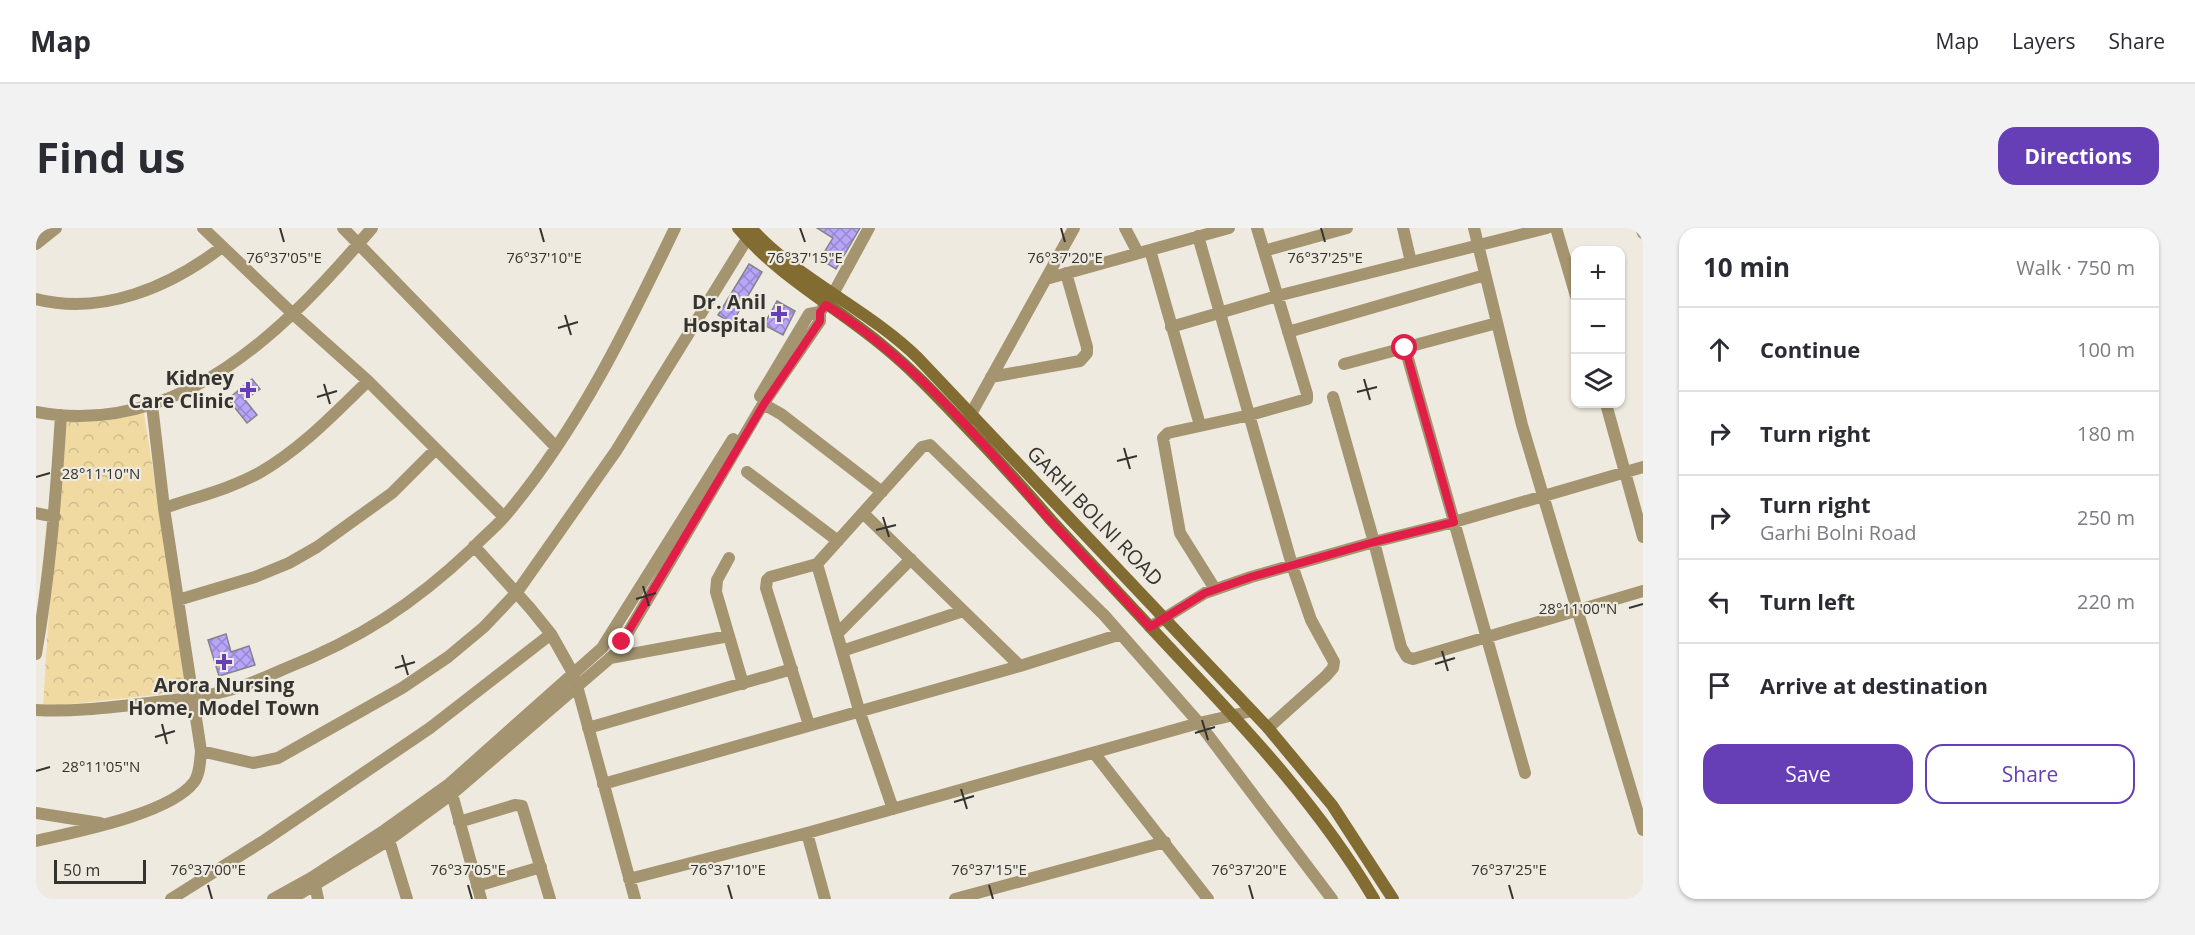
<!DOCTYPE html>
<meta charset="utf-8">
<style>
:root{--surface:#fff;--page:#f2f2f3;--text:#2b2b33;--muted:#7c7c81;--line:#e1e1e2;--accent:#663eb6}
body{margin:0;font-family:"Open Sans",sans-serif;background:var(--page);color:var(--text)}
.controls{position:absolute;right:18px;top:18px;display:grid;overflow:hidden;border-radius:12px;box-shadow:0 2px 4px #0004}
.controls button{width:54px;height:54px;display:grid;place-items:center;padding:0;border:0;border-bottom:2px solid var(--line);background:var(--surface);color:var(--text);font:30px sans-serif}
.scale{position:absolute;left:18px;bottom:15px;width:92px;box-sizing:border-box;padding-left:6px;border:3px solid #35332f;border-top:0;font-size:16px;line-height:21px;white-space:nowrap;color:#35332f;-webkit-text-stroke:4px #eeeadf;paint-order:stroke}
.stop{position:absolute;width:18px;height:18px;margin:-14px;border:4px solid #e11d48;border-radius:50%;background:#fff}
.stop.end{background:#e11d48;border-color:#fff;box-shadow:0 2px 6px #0008}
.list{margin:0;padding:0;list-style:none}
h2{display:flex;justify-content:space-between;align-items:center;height:78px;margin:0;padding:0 24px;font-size:26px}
h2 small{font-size:20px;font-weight:400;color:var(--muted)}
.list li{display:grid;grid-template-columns:39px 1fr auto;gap:18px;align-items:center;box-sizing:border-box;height:84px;padding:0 24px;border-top:2px solid var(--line)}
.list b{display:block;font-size:22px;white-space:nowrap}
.list p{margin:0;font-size:20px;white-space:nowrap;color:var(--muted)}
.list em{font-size:20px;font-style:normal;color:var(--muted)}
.actions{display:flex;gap:12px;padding:18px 24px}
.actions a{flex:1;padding:14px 0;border:2px solid var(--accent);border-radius:18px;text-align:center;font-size:21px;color:var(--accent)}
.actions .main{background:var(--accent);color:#fff}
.icon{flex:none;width:33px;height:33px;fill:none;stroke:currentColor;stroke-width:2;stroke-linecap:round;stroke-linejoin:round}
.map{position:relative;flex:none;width:1607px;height:671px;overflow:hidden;border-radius:18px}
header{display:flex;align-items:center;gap:36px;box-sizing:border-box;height:84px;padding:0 30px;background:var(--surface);border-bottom:2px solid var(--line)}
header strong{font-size:28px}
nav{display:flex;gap:33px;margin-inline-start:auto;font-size:21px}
.intro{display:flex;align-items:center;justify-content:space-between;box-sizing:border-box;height:144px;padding:0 36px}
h1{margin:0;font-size:42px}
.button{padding:15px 27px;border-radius:18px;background:var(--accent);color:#fff;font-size:21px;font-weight:700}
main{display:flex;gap:36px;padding:0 36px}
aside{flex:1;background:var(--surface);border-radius:18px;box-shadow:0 2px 4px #0004}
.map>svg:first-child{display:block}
</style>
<header>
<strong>Map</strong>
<nav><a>Map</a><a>Layers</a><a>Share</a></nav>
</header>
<div class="intro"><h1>Find us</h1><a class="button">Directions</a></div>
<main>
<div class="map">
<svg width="1607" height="671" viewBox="0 0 1607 671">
<defs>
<pattern id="park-crowns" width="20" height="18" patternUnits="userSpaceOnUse" patternTransform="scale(1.5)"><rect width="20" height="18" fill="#f0daa2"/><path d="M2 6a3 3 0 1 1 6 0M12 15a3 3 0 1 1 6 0" fill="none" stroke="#cebc8c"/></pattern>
<pattern id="building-cross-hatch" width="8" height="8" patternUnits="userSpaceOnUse" patternTransform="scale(1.5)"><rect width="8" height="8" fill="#b8a5fa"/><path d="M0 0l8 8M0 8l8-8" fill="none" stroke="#9687cb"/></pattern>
</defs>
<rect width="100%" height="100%" fill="#eeeadf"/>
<path fill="url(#park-crowns)" d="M107,179L138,377L155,463L7,479L25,187Z"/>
<path fill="url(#building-cross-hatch)" stroke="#84828c" stroke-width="1.5" d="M781,0H824L800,41L784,31L797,10Z
M713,36L726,44L696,95L682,87Z
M741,73L759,83L747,107L728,97Z
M216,151L224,161L209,172L221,187L211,195L192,171Z
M190,406L195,424L213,418L219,437L183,448L172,412Z"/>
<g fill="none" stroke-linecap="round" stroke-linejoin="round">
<path stroke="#a49570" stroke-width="12" d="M167,0L256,85L332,153L468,289
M307,0L520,219
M1089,0L1102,25
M1367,0L1375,34
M1438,0L1486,197L1607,602
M1520,0L1540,68
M1605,0L1607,5
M1162,8L1256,337L1275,392L1298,434L1297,440L1290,448L1232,500
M0,16L20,0
M1114,22L1164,197
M1228,23L1311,0
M1010,51L1193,0
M0,71C66,88 134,59 186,19
M1135,99L1241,68L1511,0
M1252,104L1449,47
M1369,120L1489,545
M1308,136L1461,95
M955,149L1044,133L1051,125V119L1030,45
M724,168L773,86L784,84
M1297,169L1338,314L1365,419L1371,429L1377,431L1607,363
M727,176L745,186L846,264
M1570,176L1607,309
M0,184C144,211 251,100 336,0
M931,193L1038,0
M711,244L802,313
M128,280C160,269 194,261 223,245C265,221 298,186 332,153
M0,285L19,289
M827,285L984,438
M438,318L494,380L515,406L538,447L599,671
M693,330L681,352L680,364L707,456
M781,336L823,482L857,581
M1179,361L1144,305L1127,210L1132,205L1214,187L1271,171V166L1221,0
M142,372L219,349L253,335L281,319L356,265L399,222
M1114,399L1169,365L1215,349L1338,314L1418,294L1607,239
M801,406L875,331
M806,423L927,383
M0,426C14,347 20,267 25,187
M574,430L693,408
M0,482C35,484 69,480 104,476C135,472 167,470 197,461C215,456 232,448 248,441C324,411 378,376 437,320C447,309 460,299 469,288C541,203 591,100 639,0
M773,497L730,360L731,352L734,349L781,336L886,219L894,217L1068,387L1163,495L1296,671
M552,500L756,441
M165,523L217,535L242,530L366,460L412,429L448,399L481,364L580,223L716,3
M1058,525L1172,671
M567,556L984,438L1085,406
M416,566L445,671
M0,585L64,595
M423,594L479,577L486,578L514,671
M771,605L789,671
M353,612L371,671
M0,613C39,604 134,586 158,554C164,546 164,533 165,523L128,280L116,177
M593,651L771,605L1163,495L1216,483
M279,657L282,671
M441,658L505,639
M135,671L229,612L394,500L515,406
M237,671L275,650L349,602L412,557L566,420L697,211
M255,671L353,612L416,566L580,425L727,176L784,93V84L797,66L833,0
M919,671L1129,614"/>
<path stroke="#826c31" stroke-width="12" d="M702,0C743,49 799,78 847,118C873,139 896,163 919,187C952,221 984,256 1015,292C1058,339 1102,386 1146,433C1217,508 1285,582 1338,671
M715,0C761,51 832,81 882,130L1232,500L1296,577L1357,671"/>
</g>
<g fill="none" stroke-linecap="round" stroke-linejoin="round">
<path stroke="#e11d48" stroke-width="8" d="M586,414L728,176L784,93V84L790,77C878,132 946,214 1014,292C1046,328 1081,363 1114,399L1169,365L1215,349L1338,314L1418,294L1369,120"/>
</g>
<path fill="none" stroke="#35332f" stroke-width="2" d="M244,0L248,14M504,0L508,14M764,0L769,14M1025,0L1029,14M1285,0L1289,14M529,87L535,107M522,100L542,94M1328,151L1334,172M288,156L294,176M1321,164L1341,159M281,169L301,163M1088,220L1094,241M1081,233L1101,228M0,249L14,245M847,289L853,309M840,302L860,297M607,358L613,378M600,371L620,365M1593,380L1607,376M1406,423L1412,443M366,427L372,447M1399,436L1419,430M359,440L379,434M1166,492L1172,512M126,496L131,516M1159,505L1179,499M119,509L139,503M0,543L14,539M925,561L931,581M918,574L938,568M172,657L176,671M432,657L436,671M692,657L696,671M953,657L957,671M1213,657L1217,671M1473,657L1477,671"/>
<g fill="#663eb6" stroke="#eeeadf" stroke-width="2">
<path d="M740 77h6v6h6v6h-6v6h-6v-6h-6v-6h6z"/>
<path d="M209 153h6v6h6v6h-6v6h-6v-6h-6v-6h6z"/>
<path d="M185 425h6v6h6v6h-6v6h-6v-6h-6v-6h6z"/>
</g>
<g text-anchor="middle" stroke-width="4.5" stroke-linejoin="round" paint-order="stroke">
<g font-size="20" font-weight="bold" fill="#35332f" stroke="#eeeadf" text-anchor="end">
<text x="730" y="81">Dr. Anil<tspan x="730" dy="23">Hospital</tspan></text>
<text x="198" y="157">Kidney<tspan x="198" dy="23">Care Clinic</tspan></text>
<text x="188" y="464" text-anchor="middle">Arora Nursing<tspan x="188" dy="23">Home, Model Town</tspan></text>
</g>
<g font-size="20" fill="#35332f" stroke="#eeeadf">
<text transform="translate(1059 288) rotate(46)" y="7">GARHI BOLNI ROAD</text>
</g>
</g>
<g font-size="15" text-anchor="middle" fill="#35332f" stroke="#eeeadf" stroke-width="4.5" stroke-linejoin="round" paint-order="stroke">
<text x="248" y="35">76°37'05"E</text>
<text x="508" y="35">76°37'10"E</text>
<text x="769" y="35">76°37'15"E</text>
<text x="1029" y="35">76°37'20"E</text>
<text x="1289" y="35">76°37'25"E</text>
<text x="65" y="251">28°11'10"N</text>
<text x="1542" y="386">28°11'00"N</text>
<text x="65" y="544">28°11'05"N</text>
<text x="432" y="647">76°37'05"E</text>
<text x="692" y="647">76°37'10"E</text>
<text x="953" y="647">76°37'15"E</text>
<text x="1213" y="647">76°37'20"E</text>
<text x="1473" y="647">76°37'25"E</text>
<text x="172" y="647">76°37'00"E</text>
</g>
</svg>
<div class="controls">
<button>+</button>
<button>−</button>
<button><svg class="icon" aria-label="layers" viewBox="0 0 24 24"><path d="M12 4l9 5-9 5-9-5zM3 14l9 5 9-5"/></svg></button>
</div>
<div class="scale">50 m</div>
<div class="stop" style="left:1369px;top:120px"></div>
<div class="stop end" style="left:586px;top:414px"></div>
</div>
<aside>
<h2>10 min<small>Walk · 750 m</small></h2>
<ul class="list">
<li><svg class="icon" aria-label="ahead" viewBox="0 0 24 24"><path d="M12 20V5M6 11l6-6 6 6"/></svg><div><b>Continue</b></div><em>100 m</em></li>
<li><svg class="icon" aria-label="right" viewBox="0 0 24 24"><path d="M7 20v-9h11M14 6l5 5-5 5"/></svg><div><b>Turn right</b></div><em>180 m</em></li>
<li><svg class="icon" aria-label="right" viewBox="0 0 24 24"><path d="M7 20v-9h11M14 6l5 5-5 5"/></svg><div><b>Turn right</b><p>Garhi Bolni Road</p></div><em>250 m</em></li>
<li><svg class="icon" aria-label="left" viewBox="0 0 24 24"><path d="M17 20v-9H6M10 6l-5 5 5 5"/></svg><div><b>Turn left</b></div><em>220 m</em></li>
<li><svg class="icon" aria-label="arrive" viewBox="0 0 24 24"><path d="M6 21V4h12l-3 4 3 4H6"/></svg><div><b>Arrive at destination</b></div></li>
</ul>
<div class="actions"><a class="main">Save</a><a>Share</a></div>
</aside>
</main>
